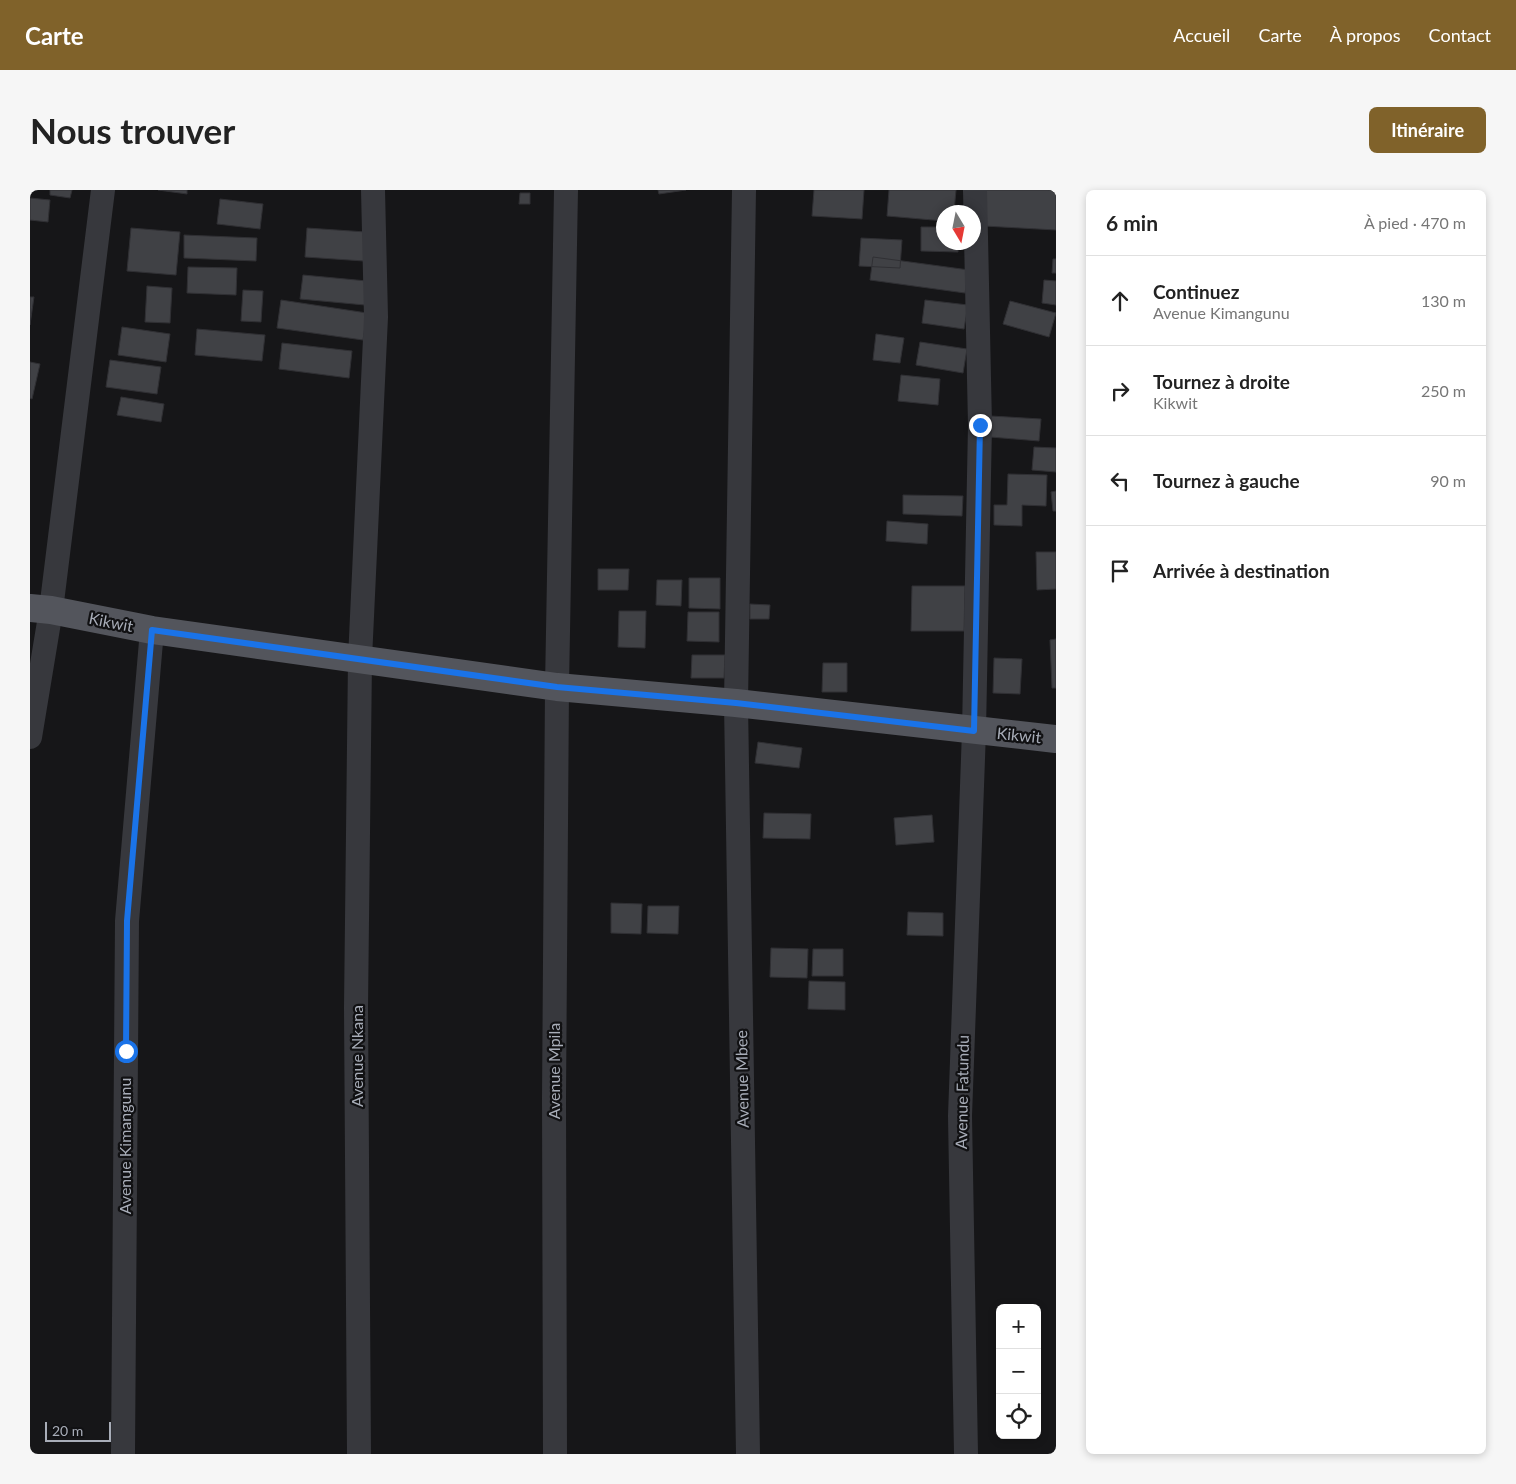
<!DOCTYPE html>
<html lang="fr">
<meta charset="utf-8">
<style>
:root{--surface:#fff;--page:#f6f6f6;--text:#222;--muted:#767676;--line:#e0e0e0;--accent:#80622a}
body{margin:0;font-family:Lato,sans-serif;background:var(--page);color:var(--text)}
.controls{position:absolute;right:15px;bottom:15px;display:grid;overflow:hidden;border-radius:8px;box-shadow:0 2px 8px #0003}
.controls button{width:45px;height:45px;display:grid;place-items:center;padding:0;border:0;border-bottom:1px solid var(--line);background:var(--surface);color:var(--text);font:25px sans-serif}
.compass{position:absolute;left:906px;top:15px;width:45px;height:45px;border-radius:50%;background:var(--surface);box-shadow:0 2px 8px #0003;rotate:170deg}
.scale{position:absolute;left:15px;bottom:12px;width:66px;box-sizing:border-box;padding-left:5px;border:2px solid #a8adb8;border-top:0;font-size:14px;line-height:18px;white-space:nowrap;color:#a8adb8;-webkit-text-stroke:4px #111113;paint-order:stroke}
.stop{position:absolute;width:15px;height:15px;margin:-11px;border:4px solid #1a73e8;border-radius:50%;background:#fff}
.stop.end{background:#1a73e8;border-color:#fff;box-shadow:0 1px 5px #0008}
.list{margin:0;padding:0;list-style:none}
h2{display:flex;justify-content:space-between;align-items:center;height:65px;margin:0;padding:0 20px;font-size:21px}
h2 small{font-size:16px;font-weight:400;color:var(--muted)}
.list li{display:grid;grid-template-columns:32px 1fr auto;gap:15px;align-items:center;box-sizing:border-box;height:90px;padding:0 20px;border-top:1px solid var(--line)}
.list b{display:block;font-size:19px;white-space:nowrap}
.list p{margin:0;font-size:16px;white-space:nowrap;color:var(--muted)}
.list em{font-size:16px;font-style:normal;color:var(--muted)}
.icon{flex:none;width:28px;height:28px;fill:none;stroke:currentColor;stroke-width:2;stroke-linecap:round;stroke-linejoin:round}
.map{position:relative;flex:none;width:1026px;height:1264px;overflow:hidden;border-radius:8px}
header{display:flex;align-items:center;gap:30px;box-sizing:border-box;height:70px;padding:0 25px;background:var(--accent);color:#fff}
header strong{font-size:24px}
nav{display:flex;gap:28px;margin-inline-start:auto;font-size:18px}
.intro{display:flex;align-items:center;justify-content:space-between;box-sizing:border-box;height:120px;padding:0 30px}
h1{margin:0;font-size:35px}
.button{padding:12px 22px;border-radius:8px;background:var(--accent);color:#fff;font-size:18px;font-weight:700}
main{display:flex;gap:30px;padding:0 30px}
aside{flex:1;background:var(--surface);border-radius:8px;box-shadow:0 2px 8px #0003}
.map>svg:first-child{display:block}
</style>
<header>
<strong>Carte</strong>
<nav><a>Accueil</a><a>Carte</a><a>À propos</a><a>Contact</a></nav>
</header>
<div class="intro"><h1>Nous trouver</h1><a class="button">Itinéraire</a></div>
<main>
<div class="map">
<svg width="1026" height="1264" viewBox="0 0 1026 1264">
<rect width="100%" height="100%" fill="#161618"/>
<path fill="#404145" stroke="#303034" d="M20,0H42L40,8L20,5Z
M128,0H157V4Z
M628,0H656L629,4Z
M784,0H834L832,29L782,26Z
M859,0H926L924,22H914V31L857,26Z
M956,0H1026V40L954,36Z
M490,3H500V14H489Z
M0,8L20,10L18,32L0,30Z
M190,9L233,14L230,39L187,34Z
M891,37H914V52H928V62L891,61Z
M101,38L150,42L146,85L97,81Z
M277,38L336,42L334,71L275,67Z
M154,45L227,48L226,71L154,68Z
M831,48L872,50L870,78L829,76Z
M843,67L939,80L935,103L840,90Z
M1023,69H1026V83H1022Z
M158,77L207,78L206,105L157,103Z
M273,85L337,91L335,115L270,109Z
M1014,90L1026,91V115L1012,113Z
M117,96L142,98L140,133L115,132Z
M213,100L233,101L231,132L211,131Z
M0,107H4L0,135Z
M251,110L337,123L333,150L247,138Z
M895,110L938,115L934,139L892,133Z
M980,111L1026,123L1019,147L973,134Z
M92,137L140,144L136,172L88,165Z
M167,139L235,145L232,171L165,165Z
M846,144L874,148L870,173L843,170Z
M890,152L937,159L933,183L886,175Z
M252,153L322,161L319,188L249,179Z
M80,170L131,177L127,204L76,197Z
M0,172L10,174L2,209L0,208Z
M871,185L910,189L908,215L868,211Z
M91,207L134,214L131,232L87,225Z
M961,226L1011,229L1009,251L960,247Z
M1004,257L1026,258V282L1002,280Z
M978,284L1017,285L1016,316L992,315V336L964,335V315H977Z
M1026,301V321H1023L1021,302Z
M873,305L933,306L932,326L873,324Z
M857,331L898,334L897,354L856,351Z
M1006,362H1026V399L1007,400Z
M568,379H599L598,400H568Z
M659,388H690V419L659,418Z
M627,390H652L651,416L626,415Z
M882,396H935L934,441H881Z
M720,414L740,415L739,429H720Z
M589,421H616L615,458L588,457Z
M658,422H689V452L657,451Z
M1026,449V498H1022L1020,450Z
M662,465H695L694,488H661Z
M964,468L992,469L990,504L963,503Z
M793,473H817V502H792Z
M728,552L772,558L769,578L725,573Z
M734,623L781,624L780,649L733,648Z
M902,625L904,652L866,655L864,628Z
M581,713L612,714L611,744L581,743Z
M618,716H649L648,744L617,743Z
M878,722L913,723V746L877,745Z
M741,758L778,759L777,788L740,787Z
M783,759H813V786H782Z
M779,791L815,792V820L778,819Z"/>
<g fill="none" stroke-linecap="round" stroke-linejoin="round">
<path stroke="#37383d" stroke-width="24" d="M714,0L706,513L718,1264
M0,547L21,420L73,0
M93,1264L97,731L122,440
M329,1264L326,818L330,469L346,127L343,0
M525,1264L524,909L527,497L536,0
M936,1264L930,926L944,541L950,235L945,0"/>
<path stroke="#53555c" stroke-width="28" d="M0,418L21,420L122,440L527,497L706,513L1026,549"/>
</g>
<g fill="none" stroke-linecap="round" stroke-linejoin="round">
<path stroke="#1a73e8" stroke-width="6" d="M96,861L97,731L122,440L527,497L706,513L944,541L950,235"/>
</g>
<g text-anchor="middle" stroke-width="4.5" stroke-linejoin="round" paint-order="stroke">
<g font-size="16" fill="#a8adb8" stroke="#111113">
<text transform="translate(81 432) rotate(11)" y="6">Kikwit</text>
<text transform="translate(989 545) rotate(6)" y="6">Kikwit</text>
<text transform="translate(327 866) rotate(-90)" y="6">Avenue Nkana</text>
<text transform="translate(524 881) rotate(-90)" y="6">Avenue Mpila</text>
<text transform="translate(712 889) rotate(-91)" y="6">Avenue Mbee</text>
<text transform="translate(932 902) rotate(-89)" y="6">Avenue Fatundu</text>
<text transform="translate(95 956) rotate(-90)" y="6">Avenue Kimangunu</text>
</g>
</g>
</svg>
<div class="controls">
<button>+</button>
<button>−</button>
<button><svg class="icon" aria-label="locate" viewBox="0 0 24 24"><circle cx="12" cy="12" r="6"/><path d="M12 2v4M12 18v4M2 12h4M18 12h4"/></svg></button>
</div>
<svg class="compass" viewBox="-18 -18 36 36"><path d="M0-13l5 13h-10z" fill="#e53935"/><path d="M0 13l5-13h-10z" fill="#767676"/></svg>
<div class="scale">20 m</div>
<div class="stop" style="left:96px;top:861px"></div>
<div class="stop end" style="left:950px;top:235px"></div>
</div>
<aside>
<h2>6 min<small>À pied · 470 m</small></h2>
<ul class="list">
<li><svg class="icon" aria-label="ahead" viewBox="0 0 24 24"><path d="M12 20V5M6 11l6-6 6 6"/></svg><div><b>Continuez</b><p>Avenue Kimangunu</p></div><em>130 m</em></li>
<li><svg class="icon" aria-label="right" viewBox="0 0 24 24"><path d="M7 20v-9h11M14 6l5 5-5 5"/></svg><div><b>Tournez à droite</b><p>Kikwit</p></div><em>250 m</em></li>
<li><svg class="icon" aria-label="left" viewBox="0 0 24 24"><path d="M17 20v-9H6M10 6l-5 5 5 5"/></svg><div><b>Tournez à gauche</b></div><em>90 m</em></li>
<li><svg class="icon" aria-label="arrive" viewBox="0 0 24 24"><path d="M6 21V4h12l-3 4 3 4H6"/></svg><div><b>Arrivée à destination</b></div></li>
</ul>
</aside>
</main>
